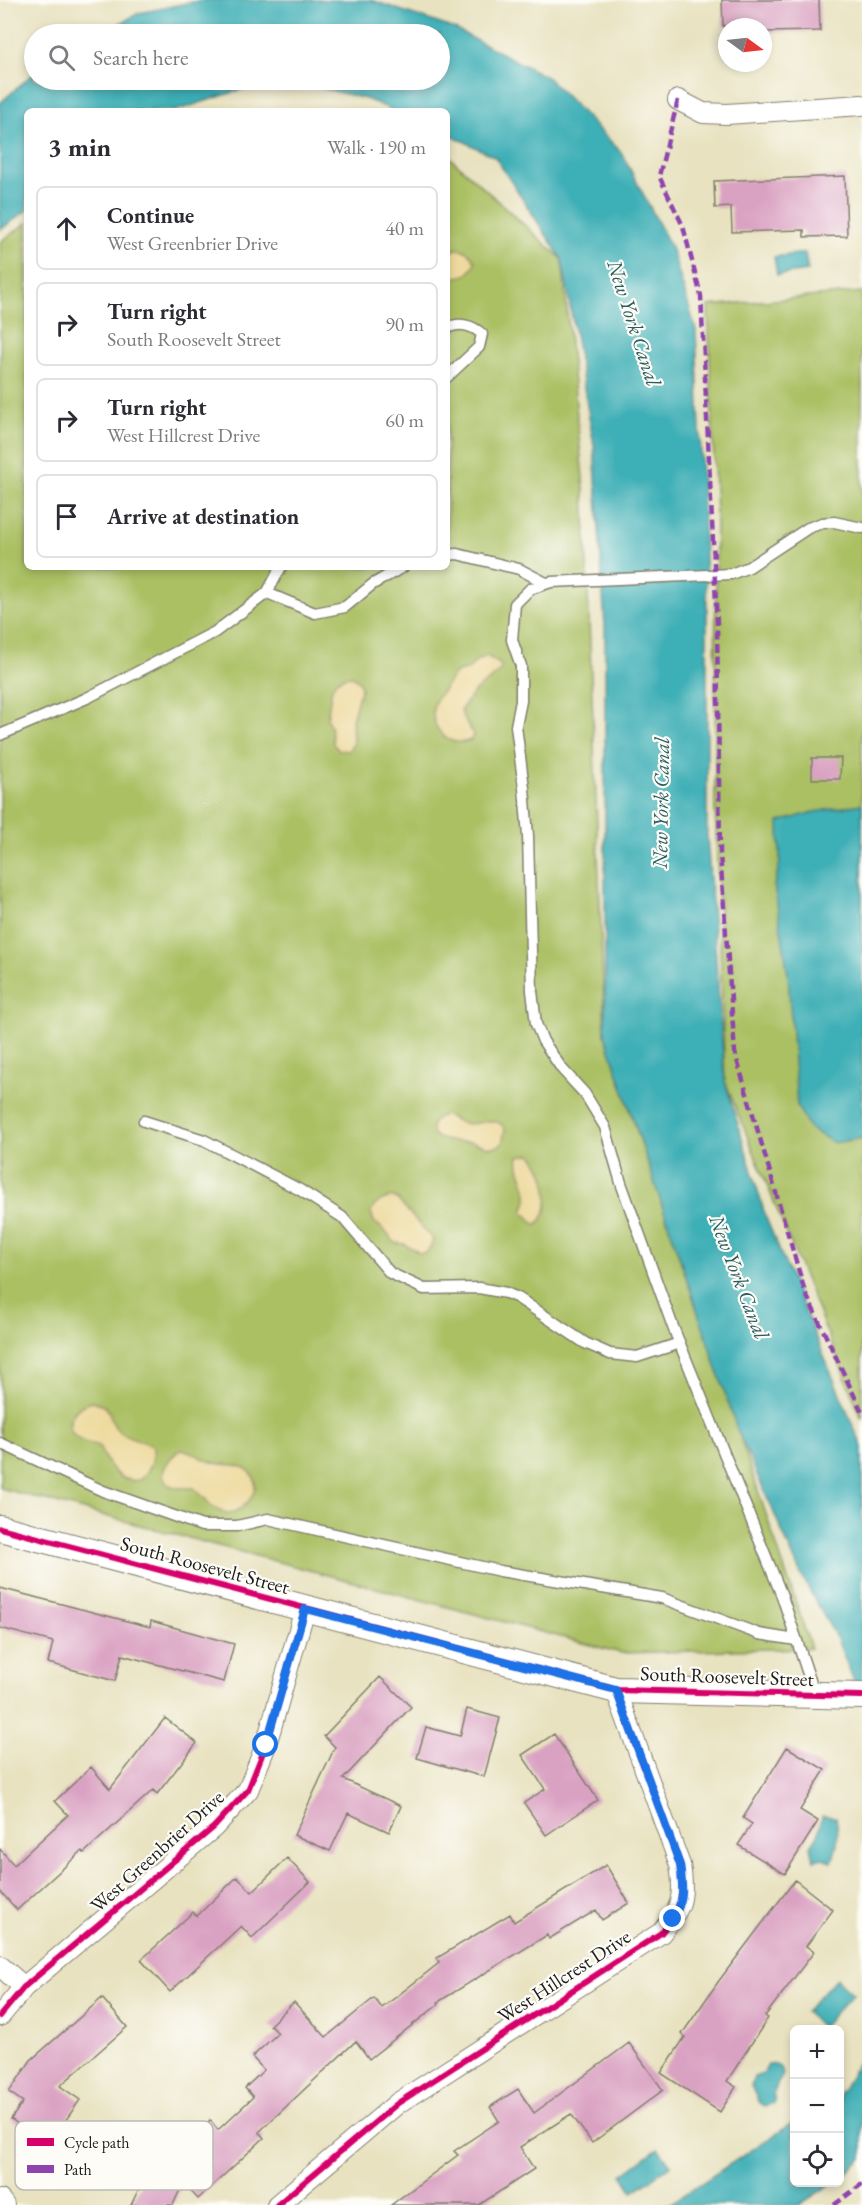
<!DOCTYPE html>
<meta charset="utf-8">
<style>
:root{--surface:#fff;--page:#f2f2f3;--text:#2b2b33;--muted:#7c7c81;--line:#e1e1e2}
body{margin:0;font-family:"EB Garamond",serif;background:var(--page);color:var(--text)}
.controls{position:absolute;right:18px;bottom:18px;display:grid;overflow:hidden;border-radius:9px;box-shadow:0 3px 9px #0003}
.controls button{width:54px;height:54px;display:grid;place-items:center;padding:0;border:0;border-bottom:2px solid var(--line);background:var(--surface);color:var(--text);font:30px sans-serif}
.compass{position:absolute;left:718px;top:18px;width:54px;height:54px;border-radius:50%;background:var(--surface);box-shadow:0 3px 9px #0003;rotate:105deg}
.stop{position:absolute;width:18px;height:18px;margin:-14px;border:4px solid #1a73e8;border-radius:50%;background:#fff}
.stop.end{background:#1a73e8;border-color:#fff;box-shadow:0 2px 6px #0008}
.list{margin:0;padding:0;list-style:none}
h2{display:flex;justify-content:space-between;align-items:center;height:78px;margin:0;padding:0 24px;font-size:26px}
h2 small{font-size:20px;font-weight:400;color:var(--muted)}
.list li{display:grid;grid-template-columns:39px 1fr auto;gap:18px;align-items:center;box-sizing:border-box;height:84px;margin:0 12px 12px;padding:0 12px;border:2px solid var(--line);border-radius:9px}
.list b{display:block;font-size:22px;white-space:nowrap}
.list p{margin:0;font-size:20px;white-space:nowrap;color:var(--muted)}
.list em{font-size:20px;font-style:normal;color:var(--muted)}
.icon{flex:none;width:33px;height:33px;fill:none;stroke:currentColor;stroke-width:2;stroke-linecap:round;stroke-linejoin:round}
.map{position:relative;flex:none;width:862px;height:2205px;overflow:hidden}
.search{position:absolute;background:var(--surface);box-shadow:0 3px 9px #0003;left:24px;top:24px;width:426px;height:66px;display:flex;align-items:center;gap:15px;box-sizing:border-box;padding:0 21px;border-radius:33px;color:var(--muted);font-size:22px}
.panel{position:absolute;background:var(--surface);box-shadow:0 3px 9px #0003;left:24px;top:108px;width:426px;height:462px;border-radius:9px}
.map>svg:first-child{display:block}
</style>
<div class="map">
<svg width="862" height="2205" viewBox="0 0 862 2205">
<rect width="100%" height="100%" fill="#fdfcf7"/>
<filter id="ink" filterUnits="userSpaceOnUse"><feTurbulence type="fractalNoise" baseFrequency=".0167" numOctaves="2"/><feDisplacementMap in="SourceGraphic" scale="12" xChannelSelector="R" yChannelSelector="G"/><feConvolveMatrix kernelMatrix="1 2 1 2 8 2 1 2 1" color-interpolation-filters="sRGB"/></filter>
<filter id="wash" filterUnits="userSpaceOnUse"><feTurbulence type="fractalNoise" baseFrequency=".008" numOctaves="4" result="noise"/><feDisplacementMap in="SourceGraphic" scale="24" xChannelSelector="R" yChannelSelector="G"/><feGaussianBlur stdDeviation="1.35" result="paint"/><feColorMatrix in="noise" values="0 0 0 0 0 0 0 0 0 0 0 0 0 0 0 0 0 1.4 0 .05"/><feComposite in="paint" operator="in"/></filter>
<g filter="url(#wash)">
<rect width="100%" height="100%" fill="#e8e2c0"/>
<path fill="#abc064" stroke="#646e40" stroke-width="1.5" d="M447,155L562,259L584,489L605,1035L811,1648L621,1653L0,1488V242L27,223V567H447Z
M862,292V1419L725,1081L715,806L716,515L708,306Z"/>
<path fill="#eeda9e" stroke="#857b5d" stroke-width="1.5" d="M456,249C466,249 471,253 475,262C469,278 463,276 447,278V255Z
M487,656L501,665V669L496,675L476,690L461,709C461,720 470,725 473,735L471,740C445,751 425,720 436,700C438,696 442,692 444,689C452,677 453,671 468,670L476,661Z
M352,676L359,681L361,688L352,719L353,744L348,751L339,750L333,744L331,727L327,719L332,688L336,681L344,677Z
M445,1115C452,1117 456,1122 463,1123C478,1128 494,1112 505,1129L502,1144C490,1152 482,1143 470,1142C461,1141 424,1144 433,1123C436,1118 440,1116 445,1115Z
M531,1154C547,1169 556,1209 536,1225L523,1212C524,1208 527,1203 527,1198C528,1181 516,1173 519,1156Z
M391,1197L397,1199L433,1240L431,1246L426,1253H419L405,1244L395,1243L383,1229L374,1222L371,1212C375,1203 381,1200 391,1197Z
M93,1401C118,1409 105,1420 119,1431C129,1439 142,1439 153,1447C154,1461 150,1472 139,1480C117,1484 106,1463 99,1446C91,1443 84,1444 76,1437C60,1423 77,1405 93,1401Z
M182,1449C194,1452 201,1459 212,1462C225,1467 241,1461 251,1473C265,1490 240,1518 222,1512C209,1508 204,1495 194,1488C187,1487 180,1489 174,1487C152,1478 169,1456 182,1449Z"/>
<path fill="#3eafb6" stroke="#2d6669" stroke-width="1.5" d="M202,0H371L455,29L547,77L621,152L671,247L696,330L707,609V836L725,1081L766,1218L862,1447V1701L837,1639L802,1577L737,1429L605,1035V627L594,446L562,259L495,157L447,133V111H395L366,99L306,84L246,88L175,111H27V210L0,230V103L34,73V80H440V34H101L139,13Z
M805,253L808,271L777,275L774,257Z
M862,804V1138L834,1143L810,1129L797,1106L788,975L774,885L780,862L779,822L814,812Z
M822,1816L836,1817C839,1834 838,1846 832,1861L823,1858L814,1860L811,1846L818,1835Z
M836,1978L853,1994L822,2027L805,2012Z
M862,2055V2159L840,2178V2092L843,2090Z
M768,2065C776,2063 781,2066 783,2075C778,2084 770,2090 775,2101L774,2103L765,2106L759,2103L751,2086L754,2077L763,2074Z
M794,2122V2182L833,2183L831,2184L799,2205H668Z
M658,2148L671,2165L633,2192L622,2175Z"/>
<g id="blocks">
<path fill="#daa2c2" d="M722,0H819L820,31L763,32V27L723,26Z
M845,176L847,236L804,237V230L732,232L731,207L715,208L714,181Z
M812,758H841L840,779H812Z
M0,1588L150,1627L151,1621L234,1644L224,1682L122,1655L115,1681L48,1663L53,1642L0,1628Z
M380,1677L411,1707L343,1779L401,1806L389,1832L348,1813L330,1851L294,1835L335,1747L324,1736Z
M467,1709L500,1718L484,1777L417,1758L426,1727L460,1736Z
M165,1718L197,1743L157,1794L153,1790L84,1853L82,1851L17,1910L0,1891V1849L14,1865L68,1815L55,1801L91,1767L110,1789Z
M554,1734L598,1800L546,1835L524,1803L545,1789L522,1755Z
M787,1747L825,1770L800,1810L818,1821L785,1874L738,1845L752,1824L743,1818Z
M287,1858L310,1882L252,1938L241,1926L170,1992L141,1960L193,1912L197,1916L237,1877L252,1892Z
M606,1865L629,1903L602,1920L596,1910L549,1939L547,1935L438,2002L439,2004L369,2059L356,2041L259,2132L264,2138L198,2199L183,2183L173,2205H131L144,2178L155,2184L194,2148L187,2140L210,2120L218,2130L253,2097L245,2088L264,2070L252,2057L278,2033L270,2025L294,2002L326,2037L374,1998L382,2008L439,1963L437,1958L510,1914L514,1922Z
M795,1880L833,1910L806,1946L814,1952L765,2016L768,2018L727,2081L736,2087L720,2112L661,2073L685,2037L682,2034L718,1982Z
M102,1998L127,2027L60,2086L80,2100L51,2141L62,2148L44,2172L22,2156L35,2136L11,2119L23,2102L9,2092L31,2060Z
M629,2043L663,2090L592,2143L571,2114L520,2147L534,2169L479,2205H391L458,2155L454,2151L499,2121L490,2107L518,2089L534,2113Z"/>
</g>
</g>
<g filter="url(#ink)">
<use href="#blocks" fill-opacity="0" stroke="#827f6e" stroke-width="1.5"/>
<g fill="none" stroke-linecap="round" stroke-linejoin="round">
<defs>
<path id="service" d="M447,328C459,322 472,325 482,334L479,347L447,377
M447,555L457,554L519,569L546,583
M281,567L267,593L315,613L345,607L373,584L403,567
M0,735L87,698L215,632L267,593
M144,1121L204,1140L300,1190L342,1217L390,1273L424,1289L479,1288L506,1293L518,1298L585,1343L610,1354L637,1357L680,1343
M0,1443L103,1491L202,1526H237L268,1519L500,1571L662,1598L759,1634L796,1640
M815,1695L782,1596L673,1327L621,1183L605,1127L585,1094L562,1069L543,1041L536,1024L532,991L528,836L524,788L516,726L521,701V666L512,640L515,604L530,589L551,582L731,574L749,567L808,528L822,523L834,522L862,528"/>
<path id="minor" d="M678,100L703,113L727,114L862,105
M0,1966L24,1987
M0,2016L24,1987L214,1827L248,1790L266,1745L305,1609
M0,2200L4,2205
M277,2205L398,2103L661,1933C682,1908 685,1897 680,1865L616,1690"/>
<path id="tertiary" d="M0,1528L616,1690L862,1696"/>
</defs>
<use href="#service" stroke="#827f6e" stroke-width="13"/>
<use href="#minor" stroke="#827f6e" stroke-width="22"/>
<use href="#tertiary" stroke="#827f6e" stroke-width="28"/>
<use href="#service" stroke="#fff" stroke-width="10"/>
<use href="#minor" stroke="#fff" stroke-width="20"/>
<use href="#tertiary" stroke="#fff" stroke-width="26"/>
<path stroke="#8e44ad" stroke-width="4.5" stroke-dasharray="9 4.5" stroke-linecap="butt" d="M678,100L659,176L683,226L701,296L717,624L720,854L735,1053L805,1292L862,1412
M834,2205L862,2184"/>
<defs>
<path id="cycleway" d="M0,1528L616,1690L862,1696
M0,2016L24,1987L214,1827L248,1790L266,1745L305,1609
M277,2205L398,2103L661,1933C682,1908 685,1897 680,1865L616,1690"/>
</defs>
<use href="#cycleway" stroke="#fdfcf7" stroke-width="10"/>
<use href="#cycleway" stroke="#d6006c" stroke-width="6"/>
</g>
</g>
<g fill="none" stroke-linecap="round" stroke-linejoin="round" filter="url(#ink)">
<path stroke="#1a73e8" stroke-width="8" d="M266,1745L305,1609L616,1690L680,1865C683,1889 685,1897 673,1919"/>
</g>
<g text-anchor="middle" stroke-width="4.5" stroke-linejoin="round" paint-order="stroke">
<g font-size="20" fill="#1c1c1c" stroke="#fdfcf7">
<text transform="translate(205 1565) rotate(15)" y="7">South Roosevelt Street</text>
<text transform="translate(727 1676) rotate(2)" y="7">South Roosevelt Street</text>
<text transform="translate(157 1851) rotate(-42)" y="7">West Greenbrier Drive</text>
<text transform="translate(564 1976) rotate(-33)" y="7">West Hillcrest Drive</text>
</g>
<g font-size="21" font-style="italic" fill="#2b5e61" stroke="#fdfcf7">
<text transform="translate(634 323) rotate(72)" y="7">New York Canal</text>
<text transform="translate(661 803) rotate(-89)" y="7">New York Canal</text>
<text transform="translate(739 1277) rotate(69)" y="7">New York Canal</text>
</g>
</g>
<rect x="15" y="2121" width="198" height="69" rx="9" fill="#fdfcf7" stroke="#bab9b5" stroke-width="1.5"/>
<rect x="27" y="2138" width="27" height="8" fill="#d6006c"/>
<rect x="27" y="2165" width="27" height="8" fill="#8e44ad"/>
<g font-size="16" fill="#1c1c1c">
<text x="64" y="2148">Cycle path</text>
<text x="64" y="2175">Path</text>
</g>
</svg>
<div class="controls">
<button>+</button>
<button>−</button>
<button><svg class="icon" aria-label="locate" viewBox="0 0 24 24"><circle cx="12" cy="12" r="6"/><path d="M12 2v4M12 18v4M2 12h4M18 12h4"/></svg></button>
</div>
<svg class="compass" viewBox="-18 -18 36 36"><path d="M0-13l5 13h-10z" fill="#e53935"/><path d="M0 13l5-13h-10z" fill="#7c7c81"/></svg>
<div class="stop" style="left:266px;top:1745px"></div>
<div class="stop end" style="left:673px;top:1919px"></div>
<div class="search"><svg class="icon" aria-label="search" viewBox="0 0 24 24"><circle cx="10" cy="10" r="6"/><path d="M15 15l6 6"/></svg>Search here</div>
<section class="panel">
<h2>3 min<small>Walk · 190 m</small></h2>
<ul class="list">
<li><svg class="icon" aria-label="ahead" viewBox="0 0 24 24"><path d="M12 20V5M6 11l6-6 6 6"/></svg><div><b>Continue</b><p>West Greenbrier Drive</p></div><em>40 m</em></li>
<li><svg class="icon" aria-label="right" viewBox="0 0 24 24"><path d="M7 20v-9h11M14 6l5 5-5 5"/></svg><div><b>Turn right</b><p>South Roosevelt Street</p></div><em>90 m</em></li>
<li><svg class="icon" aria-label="right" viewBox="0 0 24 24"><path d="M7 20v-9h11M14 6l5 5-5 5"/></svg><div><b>Turn right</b><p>West Hillcrest Drive</p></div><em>60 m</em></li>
<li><svg class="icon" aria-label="arrive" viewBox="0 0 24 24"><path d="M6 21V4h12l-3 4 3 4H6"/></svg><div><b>Arrive at destination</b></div></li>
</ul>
</section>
</div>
